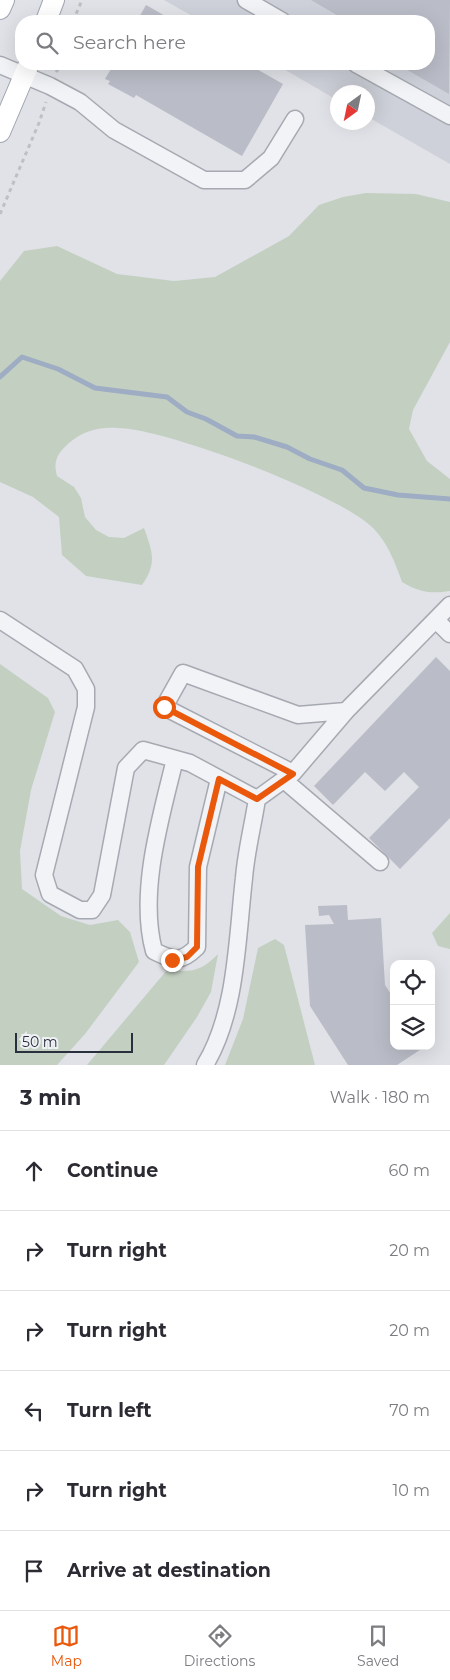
<!DOCTYPE html>
<meta charset="utf-8">
<style>
:root{--surface:#fff;--page:#f2f2f3;--text:#2b2b33;--muted:#7c7c81;--line:#e1e1e2;--accent:#ea580c}
body{margin:0;font-family:Montserrat,sans-serif;background:var(--page);color:var(--text)}
.controls{position:absolute;right:15px;bottom:15px;display:grid;overflow:hidden;border-radius:10px;box-shadow:0 5px 20px #0002}
.controls button{width:45px;height:45px;display:grid;place-items:center;padding:0;border:0;border-bottom:1px solid var(--line);background:var(--surface);color:var(--text);font:25px sans-serif}
.compass{position:absolute;left:330px;top:85px;width:45px;height:45px;border-radius:50%;background:var(--surface);box-shadow:0 5px 20px #0002;rotate:213deg}
.scale{position:absolute;left:15px;bottom:12px;width:118px;box-sizing:border-box;padding-left:5px;border:2px solid #2a2f3d;border-top:0;font-size:14px;line-height:18px;white-space:nowrap;color:#2a2f3d;-webkit-text-stroke:4px #eff1f5;paint-order:stroke}
.stop{position:absolute;width:15px;height:15px;margin:-11px;border:4px solid #ea580c;border-radius:50%;background:#fff}
.stop.end{background:#ea580c;border-color:#fff;box-shadow:0 1px 5px #0008}
.list{margin:0;padding:0;list-style:none}
h2{display:flex;justify-content:space-between;align-items:center;height:65px;margin:0;padding:0 20px;font-size:21px}
h2 small{font-size:16px;font-weight:400;color:var(--muted)}
.list li{display:grid;grid-template-columns:32px 1fr auto;gap:15px;align-items:center;box-sizing:border-box;height:80px;padding:0 20px;border-top:1px solid var(--line)}
.list b{display:block;font-size:19px;white-space:nowrap}
.list em{font-size:16px;font-style:normal;color:var(--muted)}
.icon{flex:none;width:28px;height:28px;fill:none;stroke:currentColor;stroke-width:2;stroke-linecap:round;stroke-linejoin:round}
.map{position:relative;flex:none;width:450px;height:1065px;overflow:hidden}
.search{position:absolute;background:var(--surface);box-shadow:0 5px 20px #0002;left:15px;right:15px;top:15px;height:55px;display:flex;align-items:center;gap:12px;box-sizing:border-box;padding:0 18px;border-radius:20px;color:var(--muted);font-size:19px}
.sheet{height:545px;background:var(--surface)}
nav{display:flex;justify-content:space-around;align-items:center;box-sizing:border-box;height:70px;border-top:1px solid var(--line);background:var(--surface);font-size:14px;color:var(--muted)}
nav a{display:grid;justify-items:center;gap:2px}
nav .on{color:var(--accent)}
.map>svg:first-child{display:block}
</style>
<div class="map">
<svg width="450" height="1065" viewBox="0 0 450 1065">
<rect width="100%" height="100%" fill="#e0e2e7"/>
<path fill="#ced1d9" d="M164,0H450V164L368,117V92H338L337,100L275,64H429V21H201Z"/>
<path fill="#c3d0c1" d="M366,193L416,194L450,202V342L413,410L409,429L427,461L450,479V591C430,594 419,592 402,582C395,562 388,544 374,529C342,495 165,428 117,428C99,427 83,431 69,443C57,454 53,461 57,476L74,487L81,498L85,517L96,530L109,537L124,538L144,528C153,553 157,563 142,585L86,576L62,555L59,517L33,497L0,482V281L24,251L57,246L117,274L174,281L215,277L289,236L319,205L343,197Z
M0,664L48,698L55,712L31,790L20,851L22,889L61,916L90,925L118,920L130,932L139,962L85,1034L57,1065H0Z
M450,913V949L438,946L432,933Z
M275,939L284,945L315,1065H225L243,1019L258,948Z
M218,954L211,992L197,1017L164,1065H87L167,970C191,972 201,972 218,954Z"/>
<g fill="none" stroke-linecap="round" stroke-linejoin="round">
<path stroke="#9eacc4" stroke-width="5" d="M0,377L22,357L58,369L95,388L167,397L187,412L206,419L237,436L254,437L287,447L310,459L342,470L364,488L398,495L450,499"/>
</g>
<path fill="#babdc7" d="M311,0H450L449,94L397,64H429V21H347Z
M146,5L174,21H137Z
M114,64H248L283,84L242,156L136,95L134,98L108,84L110,81L105,79Z
M436,657L450,671V818L400,869L369,838L419,787L404,772L385,791L365,772L333,805L314,786Z
M347,905L348,920L381,918L385,985L394,999V1046H426L397,1065H348L310,1006L305,925L334,924L329,915L319,916L318,906Z"/>
<g fill="none" stroke-linecap="round" stroke-linejoin="round">
<defs>
<path id="minor" d="M246,0L282,21
M356,64L450,116
M0,65L50,86L80,102L114,130L204,180H245L271,158L295,119
M0,620L75,669L86,689V707L44,875L50,894L80,910H92L102,895L126,768L143,750L190,763L257,799
M436,620L450,634
M175,759C161,817 138,892 154,951C174,961 181,963 197,947L198,867L219,779
M293,773L164,707L183,673L298,715L346,711
M284,780L380,862
M205,1065C237,1012 237,938 244,878C246,852 253,825 257,799L293,773L346,711L450,605"/>
<path id="major" d="M0,9L4,0
M46,21L54,0
M0,132L29,64"/>
</defs>
<use href="#minor" stroke="#a6a9b1" stroke-width="19"/>
<use href="#major" stroke="#a0a5b2" stroke-width="22"/>
<path stroke="#bec0c6" stroke-width="3" stroke-dasharray="4 4" stroke-linecap="butt" d="M73,21L82,0
M56,72L62,64
M0,214L39,123L46,102"/>
<use href="#minor" stroke="#f2f3f6" stroke-width="16"/>
<use href="#major" stroke="#fff" stroke-width="20"/>
</g>
<g fill="none" stroke-linecap="round" stroke-linejoin="round">
<path stroke="#ea580c" stroke-width="6" d="M164,707L293,774L257,799L219,779L198,867L197,947L187,957L172,960"/>
</g>
</svg>
<div class="controls">
<button><svg class="icon" aria-label="locate" viewBox="0 0 24 24"><circle cx="12" cy="12" r="6"/><path d="M12 2v4M12 18v4M2 12h4M18 12h4"/></svg></button>
<button><svg class="icon" aria-label="layers" viewBox="0 0 24 24"><path d="M12 4l9 5-9 5-9-5zM3 14l9 5 9-5"/></svg></button>
</div>
<svg class="compass" viewBox="-18 -18 36 36"><path d="M0-13l5 13h-10z" fill="#e53935"/><path d="M0 13l5-13h-10z" fill="#7c7c81"/></svg>
<div class="scale">50 m</div>
<div class="stop" style="left:164px;top:707px"></div>
<div class="stop end" style="left:172px;top:960px"></div>
<div class="search"><svg class="icon" aria-label="search" viewBox="0 0 24 24"><circle cx="10" cy="10" r="6"/><path d="M15 15l6 6"/></svg>Search here</div>
</div>
<section class="sheet">
<h2>3 min<small>Walk · 180 m</small></h2>
<ul class="list">
<li><svg class="icon" aria-label="ahead" viewBox="0 0 24 24"><path d="M12 20V5M6 11l6-6 6 6"/></svg><div><b>Continue</b></div><em>60 m</em></li>
<li><svg class="icon" aria-label="right" viewBox="0 0 24 24"><path d="M7 20v-9h11M14 6l5 5-5 5"/></svg><div><b>Turn right</b></div><em>20 m</em></li>
<li><svg class="icon" aria-label="right" viewBox="0 0 24 24"><path d="M7 20v-9h11M14 6l5 5-5 5"/></svg><div><b>Turn right</b></div><em>20 m</em></li>
<li><svg class="icon" aria-label="left" viewBox="0 0 24 24"><path d="M17 20v-9H6M10 6l-5 5 5 5"/></svg><div><b>Turn left</b></div><em>70 m</em></li>
<li><svg class="icon" aria-label="right" viewBox="0 0 24 24"><path d="M7 20v-9h11M14 6l5 5-5 5"/></svg><div><b>Turn right</b></div><em>10 m</em></li>
<li><svg class="icon" aria-label="arrive" viewBox="0 0 24 24"><path d="M6 21V4h12l-3 4 3 4H6"/></svg><div><b>Arrive at destination</b></div></li>
</ul>
</section>
<nav>
<a class="on"><svg class="icon" aria-label="map" viewBox="0 0 24 24"><path d="M3 6l6-2 6 2 6-2v14l-6 2-6-2-6 2zM9 4v14M15 6v14"/></svg>Map</a>
<a><svg class="icon" aria-label="directions" viewBox="0 0 24 24"><path d="M12 3l9 9-9 9-9-9zM9 14v-3h6M13 9l2 2-2 2"/></svg>Directions</a>
<a><svg class="icon" aria-label="saved" viewBox="0 0 24 24"><path d="M7 4h10v16l-5-4-5 4z"/></svg>Saved</a>
</nav>
